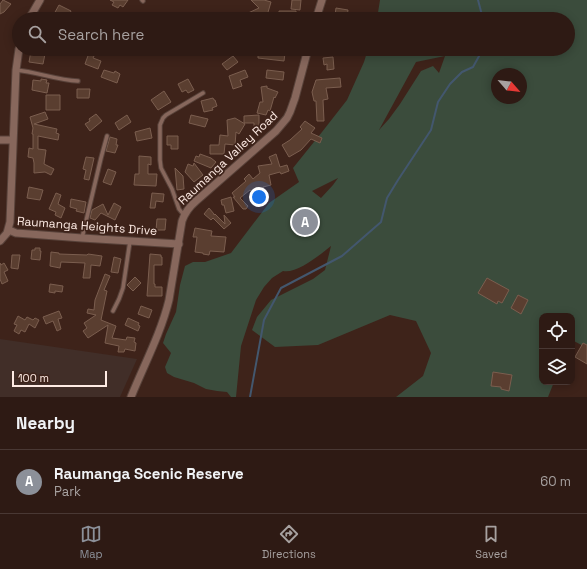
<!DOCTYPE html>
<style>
:root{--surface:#2e1a14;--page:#3a2722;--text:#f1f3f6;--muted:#a7a1a0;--line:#493834;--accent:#8c9099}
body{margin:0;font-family:"Space Grotesk",sans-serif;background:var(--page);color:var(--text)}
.controls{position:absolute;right:12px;bottom:12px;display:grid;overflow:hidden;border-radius:8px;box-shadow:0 2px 10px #0003}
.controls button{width:36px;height:36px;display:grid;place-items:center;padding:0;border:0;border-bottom:1px solid var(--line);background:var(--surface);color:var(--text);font:20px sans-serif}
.compass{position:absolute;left:491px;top:68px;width:36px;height:36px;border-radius:50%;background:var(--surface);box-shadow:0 2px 10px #0003;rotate:118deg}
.scale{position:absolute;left:12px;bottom:10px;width:95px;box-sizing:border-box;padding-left:4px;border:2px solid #feebe4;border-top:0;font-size:11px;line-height:14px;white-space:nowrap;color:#feebe4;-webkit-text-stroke:3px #3e231a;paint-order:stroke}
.you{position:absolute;left:259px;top:197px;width:14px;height:14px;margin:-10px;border:3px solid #fff;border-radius:50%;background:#1a73e8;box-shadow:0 0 0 6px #1a73e833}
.badge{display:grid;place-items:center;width:26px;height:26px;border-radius:50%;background:var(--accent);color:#fff;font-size:13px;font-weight:700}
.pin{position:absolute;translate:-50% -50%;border:2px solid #fff;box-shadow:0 1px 4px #0006}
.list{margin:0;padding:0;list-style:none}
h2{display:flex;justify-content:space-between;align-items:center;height:52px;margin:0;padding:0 16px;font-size:17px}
h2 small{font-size:13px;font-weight:400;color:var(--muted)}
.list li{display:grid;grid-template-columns:26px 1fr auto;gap:12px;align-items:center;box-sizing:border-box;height:64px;padding:0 16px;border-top:1px solid var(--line)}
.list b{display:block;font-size:15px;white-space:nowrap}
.list p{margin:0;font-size:13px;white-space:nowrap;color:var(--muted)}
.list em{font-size:13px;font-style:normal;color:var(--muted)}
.icon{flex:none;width:22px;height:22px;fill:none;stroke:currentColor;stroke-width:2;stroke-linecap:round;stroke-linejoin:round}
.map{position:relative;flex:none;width:587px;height:397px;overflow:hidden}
.search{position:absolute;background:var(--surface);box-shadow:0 2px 10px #0003;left:12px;right:12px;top:12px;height:44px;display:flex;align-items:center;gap:10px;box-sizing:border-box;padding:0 14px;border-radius:22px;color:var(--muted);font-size:15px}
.sheet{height:116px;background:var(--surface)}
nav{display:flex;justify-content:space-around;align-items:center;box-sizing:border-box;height:56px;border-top:1px solid var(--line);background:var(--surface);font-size:11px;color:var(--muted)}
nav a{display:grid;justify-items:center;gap:2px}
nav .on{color:var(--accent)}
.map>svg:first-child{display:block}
</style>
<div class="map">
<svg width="587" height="397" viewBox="0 0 587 397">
<rect width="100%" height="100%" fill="#3e231a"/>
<path fill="#412e28" d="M0,339L137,359L120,397H0Z"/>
<path fill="#3b4c3c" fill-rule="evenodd" d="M380,0H587V348L572,340V316H542V382H554L548,397H396L423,376L431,353L416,321L390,315L318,345L275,347L252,330L257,317L271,300L313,279L325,270L331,246C321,254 297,274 283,271L272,278L264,287L256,300L241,346L236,397H231L227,392L217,391L206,389L194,383L174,377L167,373L165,367L171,353L163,343L166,334L176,312L180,285L185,266L193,262H205L231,253L269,203L299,182L293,168L322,132L347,100L364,62L368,49H568V19H377ZM445,56L439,73L433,66L421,71L400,104L389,119L379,130L416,62ZM497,74H521V98H497ZM338,178L333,185L321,198L312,191Z"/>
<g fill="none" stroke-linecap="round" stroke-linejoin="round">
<path stroke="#43576e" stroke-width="2" d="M478,0L483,19
M250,397L264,320L281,288L342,256L381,222L387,198L398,180L431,130L438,102L450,84L462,72L473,67L483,49"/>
</g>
<path fill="#5a3e30" stroke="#7b5e4f" d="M3,0L11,4L4,12L0,14V4Z
M110,0H128L123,7L120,5L118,8L112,5L114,2Z
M251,0H264L271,2L266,19H249L246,14L259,8Z
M292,0H301L300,10L291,9Z
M59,5L71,11L68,17L61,14L59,17L54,14Z
M336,8L348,10L347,17L335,15Z
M279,11H296V19H279Z
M277,49H284V53H285L284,61L258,58V54L268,55V52L276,53Z
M31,51L45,54L43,64L29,62Z
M89,53L94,56L93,58L101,61L98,69L85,64Z
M233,56L238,62L227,70L222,64Z
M333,57L334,69L327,70V64L324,65L323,58Z
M104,70L114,73L115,71L120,74L117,83L101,77Z
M245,70L248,77L240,80L242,86L233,89L229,76Z
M267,70L284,72L283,80L266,78Z
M340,78L341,87L326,88L328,99L323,100L324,121H317L316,101H314L312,92L316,80Z
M41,79L47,80L46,83H49L47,93L32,90L33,80L41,81Z
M188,79L194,90L188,93L186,90L182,92L178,84Z
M267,86V88L278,92L275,98L274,97L270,111L268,110L266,115L257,113L260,102H263L261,87Z
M77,89H90L89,98H77Z
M164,91L171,102L158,110L151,100Z
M46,95H60V110H46Z
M213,98L214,100H215L217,106L212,108L213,110L204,112L201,101Z
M45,112L48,119L34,124L57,129L56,133L59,134L58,140L38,136V149L46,150L44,164L54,169L51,175L45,172L34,173V163L33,158L28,157L29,148L33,149V134H32L33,128L30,117Z
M96,114L102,121L90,131L85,124L90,121L89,119Z
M127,115L131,122L119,130L115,123Z
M191,115L208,119L205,127L189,123Z
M259,115V126L254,127V123H244V116Z
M235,118L245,124L239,134L236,132L235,145L225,144L224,154H210V145H219L220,135L228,136L227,120Z
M305,121L315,128L311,133L322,138L320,143L311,139L301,150L289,157L282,145L290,140L302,129L300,127Z
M150,128L152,138L137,141L135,132Z
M167,136H178V149H171V145H167Z
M110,137L117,139L116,145H118L115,153L106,151Z
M200,154L211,158L216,162L211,168L194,161L196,156L199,157Z
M276,154L280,167L287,165L289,171L281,174L280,172L269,175L271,185L263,187L269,195L260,202L250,190L240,198L248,206L246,209H243L233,197H235L232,193L246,181L244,179L249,174L253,179L260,173L258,166L272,164L269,157Z
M139,156L151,157V165L148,164V174H157L156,186L134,185L135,174H139Z
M86,157L94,158L89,180L84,179L86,170L83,169Z
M194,163L203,175L194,182L185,172L188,164L193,166Z
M175,168L183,176L184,189L177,190Z
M108,169L116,172L111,185L103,182Z
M29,187L43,190L40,200L27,198Z
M56,193L61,195L58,204L65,208L61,218L55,215L56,212L49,209Z
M152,193L164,194L163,202L156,201L155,208H150Z
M231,197L234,211L226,213L224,205H222L221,200Z
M71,199L86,202L84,213L76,211L77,209L70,207Z
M114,203L121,207L115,220L101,213L95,220L90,218L92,210L103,204L108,215Z
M209,208L214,214V215L215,214L225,224L224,215L231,223L224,229L213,218L211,220L204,214Z
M157,219H166L165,230H156Z
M195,228L212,231L211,236L226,237L224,252L210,251L209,255L203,254V253L195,252L197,237H193Z
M35,248H40V251H41L40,260L31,259L32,250H35Z
M51,252L59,253V254L87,255L88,254L102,256L100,266L91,265L90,278H83L85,263L61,262L60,268L50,266Z
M150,254L161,255V257H162V265H154V284H155V287H162V296H147Z
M12,255H20L18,269L11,268Z
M114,257L121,259L118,273L111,272Z
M0,263L1,265L4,263L8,270L4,272L8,281L2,284L0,279Z
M105,274L110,276L104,290L107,291L101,320L116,326L112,338L126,340L127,337L135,338L134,342L136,343L135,351L125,349L124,352H118L119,346L105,343L108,325L88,338L83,331L87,328L84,323L96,315L87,313L88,309L94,310L95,300Z
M135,277L141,283L133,291L127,285Z
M487,278L509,290L502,303L498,301L497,304L478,293Z
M50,284L63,286L62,292L55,291V293L49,292Z
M518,295L528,300L521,314L511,308Z
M141,306L152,310L149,318L138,314Z
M59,311L62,318L58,319L61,329L57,331L53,321L46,324L43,317Z
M18,316L25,320L27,317L33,320L35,318L39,320L35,328L29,324L25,332L21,330L19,334L14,331L17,325L14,324Z
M128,318L139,323L138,325L140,326L138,331L125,325Z
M583,343L587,345V364L575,357Z
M493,372L512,375L509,391L501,389V387L491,386Z"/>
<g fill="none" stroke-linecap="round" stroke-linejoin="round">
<defs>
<path id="lane" d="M142,0L143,1
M16,70C37,72 57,80 78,81
M184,215L179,209L172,189L161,168L160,160V125L163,118L166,115L203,93
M82,238L101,158L107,136
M113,311L119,299L123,288L130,241"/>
<path id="street" d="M29,19L40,0
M316,19L322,0
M0,140H13
M9,230L16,233L82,238L179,244
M0,241L7,233L10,222L16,70L19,49
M131,397C144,365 161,333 169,300L182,221C185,212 189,207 196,201L276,131L287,118L290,112L295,98L308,49"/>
</defs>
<use href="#lane" stroke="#58423a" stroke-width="5.5"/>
<use href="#street" stroke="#58423a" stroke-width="9"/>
<use href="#lane" stroke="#87675c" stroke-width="3.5"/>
<use href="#street" stroke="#87675c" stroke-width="7"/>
</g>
<g text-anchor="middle" stroke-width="3.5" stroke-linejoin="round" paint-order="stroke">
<g font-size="12" fill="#feebe4" stroke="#3e231a">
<text transform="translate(228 158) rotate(-43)" y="4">Raumanga Valley Road</text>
<text transform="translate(87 226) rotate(4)" y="4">Raumanga Heights Drive</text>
</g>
</g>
</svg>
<div class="controls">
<button><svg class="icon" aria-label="locate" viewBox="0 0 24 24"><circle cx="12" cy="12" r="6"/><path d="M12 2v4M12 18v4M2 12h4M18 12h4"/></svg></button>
<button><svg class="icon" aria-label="layers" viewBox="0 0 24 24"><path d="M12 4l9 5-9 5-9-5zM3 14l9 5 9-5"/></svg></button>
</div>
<svg class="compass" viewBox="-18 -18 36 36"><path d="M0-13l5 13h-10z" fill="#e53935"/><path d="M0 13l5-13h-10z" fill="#a7a1a0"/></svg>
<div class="scale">100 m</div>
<div class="you"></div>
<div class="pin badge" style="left:305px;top:222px">A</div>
<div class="search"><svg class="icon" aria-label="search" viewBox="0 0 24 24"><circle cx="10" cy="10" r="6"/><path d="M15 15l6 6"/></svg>Search here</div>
</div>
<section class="sheet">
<h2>Nearby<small></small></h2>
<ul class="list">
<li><span class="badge">A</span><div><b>Raumanga Scenic Reserve</b><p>Park</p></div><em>60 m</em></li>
</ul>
</section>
<nav>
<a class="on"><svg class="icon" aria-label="map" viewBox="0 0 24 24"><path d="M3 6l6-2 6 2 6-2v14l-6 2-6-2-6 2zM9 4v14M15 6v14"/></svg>Map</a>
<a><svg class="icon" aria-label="directions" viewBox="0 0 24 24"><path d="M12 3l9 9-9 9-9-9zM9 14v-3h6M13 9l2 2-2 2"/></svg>Directions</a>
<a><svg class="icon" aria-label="saved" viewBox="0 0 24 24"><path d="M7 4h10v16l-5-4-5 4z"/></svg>Saved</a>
</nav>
